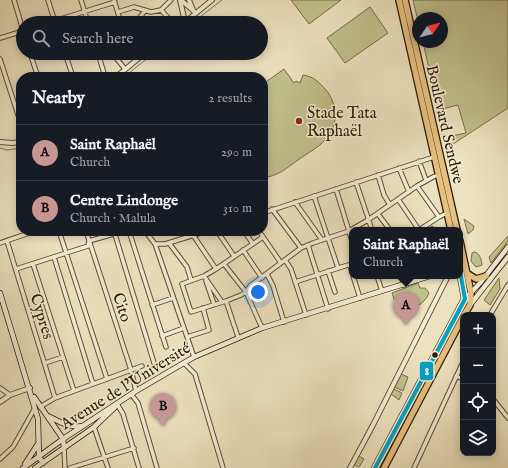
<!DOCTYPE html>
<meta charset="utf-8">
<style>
:root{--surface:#171b24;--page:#242831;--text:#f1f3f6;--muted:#9ea1a6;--line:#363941;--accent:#c59692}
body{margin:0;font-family:"IM FELL English",serif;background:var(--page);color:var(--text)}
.controls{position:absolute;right:12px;bottom:12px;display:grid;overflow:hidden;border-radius:8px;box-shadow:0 2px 10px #0003}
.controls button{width:36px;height:36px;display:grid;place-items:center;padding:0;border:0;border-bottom:1px solid var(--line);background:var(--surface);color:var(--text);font:20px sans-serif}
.compass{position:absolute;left:412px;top:12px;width:36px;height:36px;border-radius:50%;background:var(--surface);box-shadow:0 2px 10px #0003;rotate:55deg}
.you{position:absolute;left:258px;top:292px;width:14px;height:14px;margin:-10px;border:3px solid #fff;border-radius:50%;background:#1a73e8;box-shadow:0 0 0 6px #1a73e833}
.badge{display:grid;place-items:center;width:26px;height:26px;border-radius:50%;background:var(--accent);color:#111;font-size:13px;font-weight:700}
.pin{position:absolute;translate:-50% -33px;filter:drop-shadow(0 1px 2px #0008)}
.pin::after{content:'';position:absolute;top:21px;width:14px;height:12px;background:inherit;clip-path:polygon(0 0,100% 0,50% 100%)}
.popup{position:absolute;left:349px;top:227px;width:114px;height:52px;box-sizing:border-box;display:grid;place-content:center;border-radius:8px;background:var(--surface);filter:drop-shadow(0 1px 3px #0005);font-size:13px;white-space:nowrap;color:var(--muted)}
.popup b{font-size:15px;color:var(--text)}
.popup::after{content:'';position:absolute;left:50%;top:100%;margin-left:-8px;border:8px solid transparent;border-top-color:var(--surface)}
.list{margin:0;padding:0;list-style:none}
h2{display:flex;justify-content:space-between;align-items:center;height:52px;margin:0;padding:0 16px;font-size:17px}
h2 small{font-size:13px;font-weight:400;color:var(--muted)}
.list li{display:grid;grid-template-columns:26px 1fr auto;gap:12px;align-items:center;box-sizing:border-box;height:56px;padding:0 16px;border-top:1px solid var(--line)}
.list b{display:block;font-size:15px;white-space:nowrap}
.list p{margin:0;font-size:13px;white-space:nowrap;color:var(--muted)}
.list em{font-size:13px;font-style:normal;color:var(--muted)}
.icon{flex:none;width:22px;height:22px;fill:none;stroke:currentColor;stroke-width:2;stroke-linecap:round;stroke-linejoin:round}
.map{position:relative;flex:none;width:508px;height:468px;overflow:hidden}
.search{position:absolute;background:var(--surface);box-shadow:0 2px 10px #0003;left:16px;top:16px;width:252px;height:44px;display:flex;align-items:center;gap:10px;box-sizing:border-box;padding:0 14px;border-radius:22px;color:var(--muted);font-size:15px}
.panel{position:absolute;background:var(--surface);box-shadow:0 2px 10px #0003;left:16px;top:72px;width:252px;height:164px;border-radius:16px}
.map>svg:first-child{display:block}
</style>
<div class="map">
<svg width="508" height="468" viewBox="0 0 508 468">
<rect width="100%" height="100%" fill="#ede2c0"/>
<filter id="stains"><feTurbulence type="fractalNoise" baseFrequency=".005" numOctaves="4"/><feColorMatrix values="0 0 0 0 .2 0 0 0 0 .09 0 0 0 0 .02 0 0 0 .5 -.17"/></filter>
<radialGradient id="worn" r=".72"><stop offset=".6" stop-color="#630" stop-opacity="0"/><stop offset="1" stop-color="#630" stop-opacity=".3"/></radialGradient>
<path fill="#c0c18d" stroke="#786e46" d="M291,0H341L309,24Z
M413,0H508V108L450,146L447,137L466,133L458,105L438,110L423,42H442V18H418V21Z
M370,7L388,33L345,63L327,38Z
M284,69L294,83L296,81L300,83L303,75C313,76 320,83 326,90C338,105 339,125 325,140C318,148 306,154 298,160C288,167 276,178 263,177V84Z
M464,219L474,226L473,230L468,234Z
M508,236V241L491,263L489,257Z
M474,252C480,253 481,259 482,265L476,267L471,261L472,253Z
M499,278L500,289L490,305L484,300Z
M418,283L420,288H425L429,293C424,306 411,309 399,314L392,293Z
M401,374L408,377L403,391L395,387Z
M394,389L402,393L399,400L391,394Z
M359,456L364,459L359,467H358L354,464Z"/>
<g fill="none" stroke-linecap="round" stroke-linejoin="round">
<path stroke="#6f7c6e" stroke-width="1" d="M192,23L222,0
M124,77L154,53
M0,148L7,150L21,148"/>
<defs>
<path id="minor" d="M14,0L23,30
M48,0L55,22
M81,0L88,23
M114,0L121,23
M161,10L171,0
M118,12L134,7L151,12L161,10L172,22
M48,23L115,2
M144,23L140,17L145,11
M0,38L23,31
M30,53L38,77
M65,53L73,77
M98,53L105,77
M112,53L125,69
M0,59L21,124
M419,161L426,180
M399,168L409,192
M378,175L384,195L390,205
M356,182L372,230
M417,186L439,217
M336,189L352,241
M314,196L338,268
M398,199L419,230
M295,202L322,240
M272,209L301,248
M263,213L434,157
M378,214L390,230
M419,230L439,217L447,213
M431,230L432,229
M59,231L107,379
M86,231L131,370L136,391
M114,231L154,363
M129,231L166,347
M145,231L155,244L194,357
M217,231L234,256
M244,231L253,244
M259,231L281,263
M193,235L216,269
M263,237L216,269L204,276L182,284L191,312L226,301L241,295L246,292L250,286L301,248L313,243L349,231L368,220L417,186L433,177L438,175
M7,241L55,398
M0,243L35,231
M169,243L187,267L191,280
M155,244H165L207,231
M308,245L328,309
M243,250L262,278
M54,257L93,384
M285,260L291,269L306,315
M33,264L74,391
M224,264L246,292L262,328
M16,269L88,246L89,241L124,231
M328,271L335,292
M267,274L273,286L284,322
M204,276L222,302
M353,276L360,298
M377,276L382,291
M401,276L404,285
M206,281L214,304
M295,282L348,265L350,266L352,272
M226,301L238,337
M152,305L173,298
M490,315L508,285
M162,336L184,328
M187,337L209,330L203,308
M45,363L63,357
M184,363L195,374L223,468
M456,376L463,379
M0,388L10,395
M131,394L138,403L157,468
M493,399L508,418
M117,404L123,414L139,468
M40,407L55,398L142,366
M94,427L108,468
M64,448L65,468
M0,459L13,447L35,408
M70,468L134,448
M414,468L463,362"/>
<path id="tertiary" d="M180,0L185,22
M181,0L196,13
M189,0L193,10
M184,23L212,0
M116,77L145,53
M0,142L12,143L21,142
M0,402L10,395L30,388
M350,468L373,425L448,276"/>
<path id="secondary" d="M0,293L38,419L39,457L43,463
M465,299L481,282L508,247
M470,305L508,257
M34,397L61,436L63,439L64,448
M48,416C60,422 69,428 83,426
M25,464L38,444
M23,468L63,439L136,391L194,357L262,328L430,276
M35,468L94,427L115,407"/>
<path id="trunk" d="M399,0L451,230
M405,0L457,230
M460,241L471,293L470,305L464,315
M468,274L476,279L486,276
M375,468L465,299L460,271
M384,468L463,317"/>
</defs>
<use href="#minor" stroke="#5e4d30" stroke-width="5.5"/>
<use href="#tertiary" stroke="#5e4d30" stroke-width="6"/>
<use href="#secondary" stroke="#2f1b00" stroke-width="6"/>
<use href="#trunk" stroke="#2f1b00" stroke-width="8"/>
<use href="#minor" stroke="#f3ecd6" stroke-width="3.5"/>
<use href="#tertiary" stroke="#f3ecd6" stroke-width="4"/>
<use href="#secondary" stroke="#f3ecd6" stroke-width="4.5"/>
<use href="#trunk" stroke="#e6c180" stroke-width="5.5"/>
<defs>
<path id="bus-1" d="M375,468L465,299L460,271"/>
</defs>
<use href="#bus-1" stroke="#f3ecd6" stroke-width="7"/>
<use href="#bus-1" stroke="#02a2c4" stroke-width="4"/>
</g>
<circle fill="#8f2418" stroke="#f3ecd6" stroke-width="1.5" cx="299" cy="121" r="4"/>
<circle fill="#2f1b00" stroke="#f3ecd6" stroke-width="1.5" cx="435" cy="355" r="3.5"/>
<g text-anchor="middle" stroke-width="3" stroke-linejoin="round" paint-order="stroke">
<g font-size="16" fill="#2f1b00" stroke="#f3ecd6" text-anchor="start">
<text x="307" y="118">Stade Tata<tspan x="307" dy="18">Raphaël</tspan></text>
</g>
<g font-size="16" fill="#2f1b00" stroke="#f3ecd6">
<text transform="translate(446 124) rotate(77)" y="6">Boulevard Sendwe</text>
<text transform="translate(123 307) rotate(72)" y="6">Cito</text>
<text transform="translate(43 316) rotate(73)" y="6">Cypres</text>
<text transform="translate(125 385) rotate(-32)" y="6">Avenue de l’Université</text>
</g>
</g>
<rect stroke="#f3ecd6" stroke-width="1.5" x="419" y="361" width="15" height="20" rx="4" fill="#02a2c4"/>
<g font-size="11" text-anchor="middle" font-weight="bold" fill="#fff">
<text x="427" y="375">8</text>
</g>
<rect width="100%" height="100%" filter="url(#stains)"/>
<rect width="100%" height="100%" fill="url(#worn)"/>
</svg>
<div class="controls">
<button>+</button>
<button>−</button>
<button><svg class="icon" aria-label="locate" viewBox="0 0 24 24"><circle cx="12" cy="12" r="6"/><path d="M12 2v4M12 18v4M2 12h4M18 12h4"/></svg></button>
<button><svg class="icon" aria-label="layers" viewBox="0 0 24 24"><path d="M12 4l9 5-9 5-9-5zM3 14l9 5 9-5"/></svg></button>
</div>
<svg class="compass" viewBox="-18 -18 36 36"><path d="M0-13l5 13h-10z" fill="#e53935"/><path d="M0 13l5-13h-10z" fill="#9ea1a6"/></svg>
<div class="you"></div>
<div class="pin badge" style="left:406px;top:325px">A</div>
<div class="popup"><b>Saint Raphaël</b>Church</div>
<div class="pin badge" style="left:163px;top:426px">B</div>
<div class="search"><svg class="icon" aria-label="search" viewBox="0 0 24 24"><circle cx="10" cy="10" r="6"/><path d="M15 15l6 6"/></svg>Search here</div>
<section class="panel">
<h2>Nearby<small>2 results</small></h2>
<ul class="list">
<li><span class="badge">A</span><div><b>Saint Raphaël</b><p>Church</p></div><em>290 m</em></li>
<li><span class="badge">B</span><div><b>Centre Lindonge</b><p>Church · Malula</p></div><em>310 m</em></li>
</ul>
</section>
</div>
